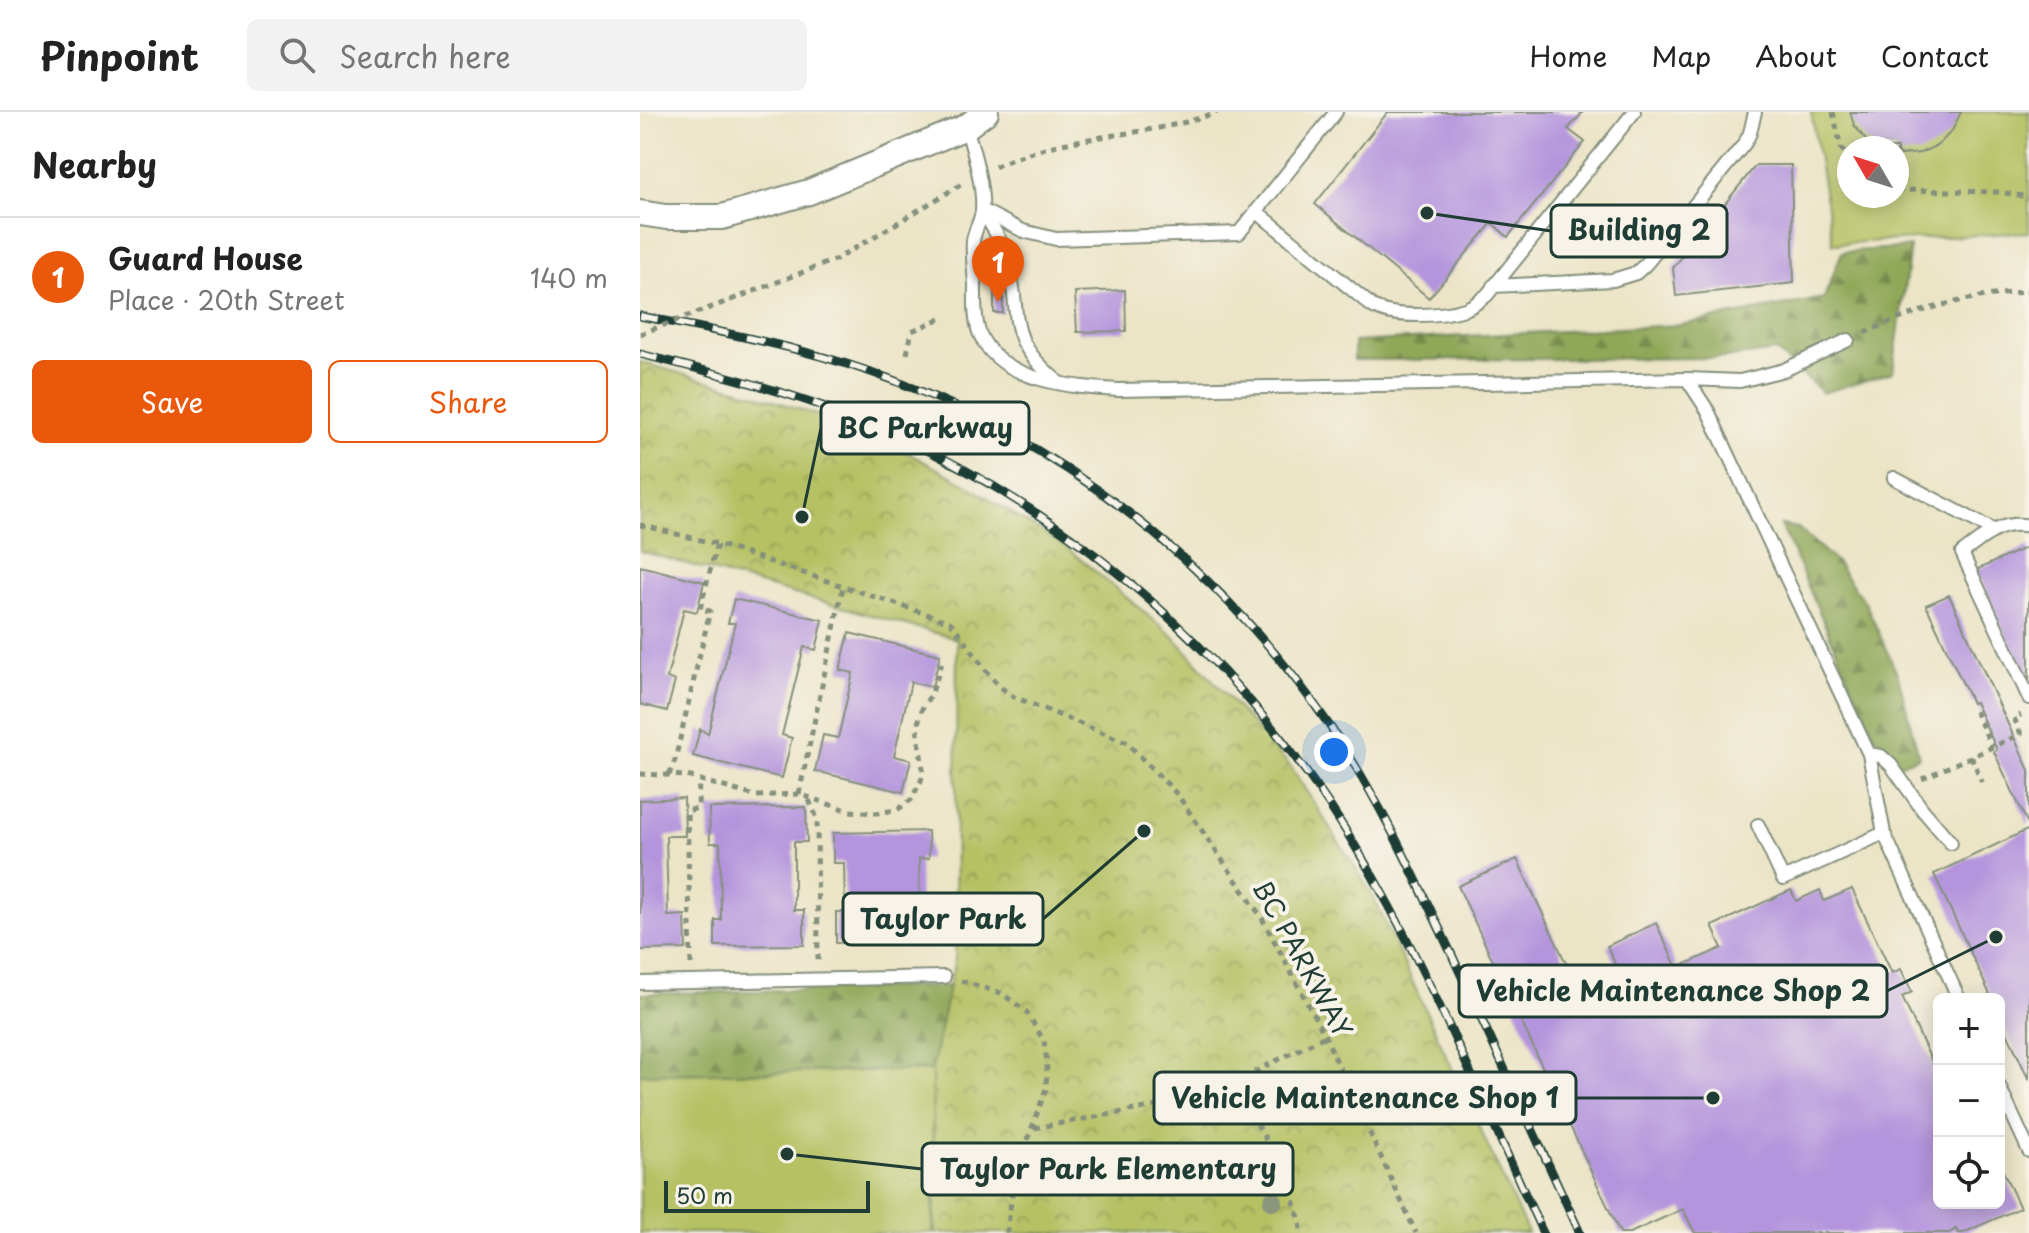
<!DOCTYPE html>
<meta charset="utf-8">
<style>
:root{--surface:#fff;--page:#f2f2f2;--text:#222;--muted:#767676;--line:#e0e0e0;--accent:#ea580c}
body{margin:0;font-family:"Playpen Sans",sans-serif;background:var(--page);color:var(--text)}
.controls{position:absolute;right:24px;bottom:24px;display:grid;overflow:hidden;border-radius:12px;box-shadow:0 4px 20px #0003}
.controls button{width:72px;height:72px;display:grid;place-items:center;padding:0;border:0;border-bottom:2px solid var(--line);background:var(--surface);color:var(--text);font:40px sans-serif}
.compass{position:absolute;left:1197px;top:24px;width:72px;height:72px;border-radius:50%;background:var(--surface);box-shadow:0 4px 20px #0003;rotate:309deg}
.scale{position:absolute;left:24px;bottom:20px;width:206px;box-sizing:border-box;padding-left:8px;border:4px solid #1f3d34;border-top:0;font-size:22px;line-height:28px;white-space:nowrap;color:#1f3d34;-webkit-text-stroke:6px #f7f3e8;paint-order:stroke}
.you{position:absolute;left:694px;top:640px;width:28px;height:28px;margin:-20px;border:6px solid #fff;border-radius:50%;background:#1a73e8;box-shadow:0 0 0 12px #1a73e833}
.badge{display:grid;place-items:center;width:52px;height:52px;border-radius:50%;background:var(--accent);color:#fff;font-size:26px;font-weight:700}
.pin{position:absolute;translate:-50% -66px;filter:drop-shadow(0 2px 4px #0008)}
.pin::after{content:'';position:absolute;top:42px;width:28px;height:24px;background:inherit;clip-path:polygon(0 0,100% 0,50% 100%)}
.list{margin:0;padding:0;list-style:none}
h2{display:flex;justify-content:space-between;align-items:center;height:104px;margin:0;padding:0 32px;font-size:34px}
h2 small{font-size:26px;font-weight:400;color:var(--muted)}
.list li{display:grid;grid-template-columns:52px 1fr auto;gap:24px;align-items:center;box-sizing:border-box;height:120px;padding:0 32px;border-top:2px solid var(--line)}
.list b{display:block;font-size:30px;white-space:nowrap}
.list p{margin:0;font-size:26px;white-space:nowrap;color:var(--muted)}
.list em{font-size:26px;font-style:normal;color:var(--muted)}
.actions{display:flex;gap:16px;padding:24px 32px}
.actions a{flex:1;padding:18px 0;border:2px solid var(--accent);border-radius:12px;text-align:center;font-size:28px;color:var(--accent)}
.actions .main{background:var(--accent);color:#fff}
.icon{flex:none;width:44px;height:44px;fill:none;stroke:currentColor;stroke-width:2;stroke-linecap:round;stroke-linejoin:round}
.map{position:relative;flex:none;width:1389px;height:1121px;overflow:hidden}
header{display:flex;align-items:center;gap:48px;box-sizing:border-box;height:112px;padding:0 40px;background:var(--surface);border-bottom:2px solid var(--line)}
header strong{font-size:38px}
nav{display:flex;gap:44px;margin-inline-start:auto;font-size:28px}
.search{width:560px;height:72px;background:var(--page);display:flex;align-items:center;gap:20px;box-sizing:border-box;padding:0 28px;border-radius:12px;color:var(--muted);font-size:30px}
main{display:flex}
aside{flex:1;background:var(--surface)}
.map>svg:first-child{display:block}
</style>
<header>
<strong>Pinpoint</strong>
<div class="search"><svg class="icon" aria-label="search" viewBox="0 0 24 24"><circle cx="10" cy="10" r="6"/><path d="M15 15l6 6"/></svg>Search here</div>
<nav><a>Home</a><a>Map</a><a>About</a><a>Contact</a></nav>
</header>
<main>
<aside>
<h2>Nearby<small></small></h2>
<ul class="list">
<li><span class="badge">1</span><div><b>Guard House</b><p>Place · 20th Street</p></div><em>140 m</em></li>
</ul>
<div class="actions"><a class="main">Save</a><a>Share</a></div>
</aside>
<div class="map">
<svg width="1389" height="1121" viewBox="0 0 1389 1121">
<defs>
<pattern id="forest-firs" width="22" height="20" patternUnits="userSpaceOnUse" patternTransform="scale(2)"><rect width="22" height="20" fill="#90a759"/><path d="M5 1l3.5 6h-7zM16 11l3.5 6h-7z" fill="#75894a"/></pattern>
<pattern id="park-crowns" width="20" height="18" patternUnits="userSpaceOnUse" patternTransform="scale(2)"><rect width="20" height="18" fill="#b5c163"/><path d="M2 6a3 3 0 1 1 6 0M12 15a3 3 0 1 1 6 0" fill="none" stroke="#939e52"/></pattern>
</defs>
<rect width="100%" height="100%" fill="#f7f3e8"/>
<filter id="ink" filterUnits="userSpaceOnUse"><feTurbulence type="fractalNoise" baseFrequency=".0125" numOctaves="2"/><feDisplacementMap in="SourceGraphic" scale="16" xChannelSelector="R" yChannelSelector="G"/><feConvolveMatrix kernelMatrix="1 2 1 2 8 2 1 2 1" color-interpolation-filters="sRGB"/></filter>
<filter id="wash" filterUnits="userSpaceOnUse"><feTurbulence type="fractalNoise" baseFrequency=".006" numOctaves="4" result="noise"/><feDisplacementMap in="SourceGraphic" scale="32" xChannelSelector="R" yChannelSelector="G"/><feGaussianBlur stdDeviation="1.8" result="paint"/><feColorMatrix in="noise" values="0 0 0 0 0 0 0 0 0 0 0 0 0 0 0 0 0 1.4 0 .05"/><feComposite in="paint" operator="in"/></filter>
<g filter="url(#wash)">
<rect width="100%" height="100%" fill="#ebe4c6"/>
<path fill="#b5c163" stroke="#6a7f4c" stroke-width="2" fill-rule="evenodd" d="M1171,0H1389V120L1193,132ZM1209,36H1257V84H1209Z
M292,958L293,1121H0V962Z"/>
<path fill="url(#forest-firs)" stroke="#587246" stroke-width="2" d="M1270,135L1253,260L1183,281L1136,239L1083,246L714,248V230L1039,213L1184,186L1202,140Z
M1141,413L1158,416L1196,450L1226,492L1258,564L1279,645L1259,653L1249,636L1234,624Z
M309,874L292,958L0,962V882Z"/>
<path fill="url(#park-crowns)" stroke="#6a7f4c" stroke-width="2" d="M0,250L117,283L231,321L324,371L427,436L533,524L651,655L732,782L888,1121H295L292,958L315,846L317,527L0,439Z"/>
<g id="blocks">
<path fill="#b494dd" d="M748,0H943L928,17L945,30L868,125L852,111L789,186L675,92Z
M1210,0H1321L1312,19L1298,33L1280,41L1261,43L1257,42V36H1238L1226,28L1214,13Z
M1116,53H1151L1154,171L1036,184L1033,156Z
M485,178L486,219L437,220L435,180Z
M363,179V201H354V180Z
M1389,434V574L1336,458Z
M0,454L64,470L57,500L44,497L27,566L35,569L27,599L0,592Z
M1309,483L1389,658V714L1354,640L1357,638L1335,590L1332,591L1286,493Z
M94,487L183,508L176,538L164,535L142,623L152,626L142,666L53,644L60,617L68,622L95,511H88Z
M209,521L300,543L292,575L271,570L254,644L271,648L263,680L175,659L183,623L198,626L213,561L200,558Z
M44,686L45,724H26L28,804L45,803L46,837L0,838V688Z
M166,695L167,730H154V798H164V833L75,834V808H81L80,731H70L69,696Z
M1389,717V968L1359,903V887H1352L1294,762Z
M288,719L289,746L279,747L280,797H289L290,829L196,831V800H205L204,751H193V721Z
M877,747L948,898L987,879L967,834L1016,811L1037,856L1082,836L1072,814L1151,778L1156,789L1180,778L1184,789L1212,777L1252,861L1261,857L1272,880L1262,885L1299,965V1091H1359V1051L1380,1096L1323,1121H1318L1316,1117L1309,1121H1055L1043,1097L990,1121H980L818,774Z"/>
</g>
</g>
<g filter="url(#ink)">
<use href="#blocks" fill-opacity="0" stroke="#85907d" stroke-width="2"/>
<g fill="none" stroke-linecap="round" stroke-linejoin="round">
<defs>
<path id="lane" d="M326,15C333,37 344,76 342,99C341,109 334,119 333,129C332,142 334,158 335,172C335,188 334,205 339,220C358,270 433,275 479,278L1047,267L1100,269L1144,258L1208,228
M342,98L383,119L416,127L599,121L696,0
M616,99L732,194C752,207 803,204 825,197C834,194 840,188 847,183L994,0
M343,100C352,114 361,128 366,144C385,203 360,220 416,268
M853,174L973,168L996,161L1006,152L1105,31L1110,21L1115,0
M1047,267L1068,299L1229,642
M1254,366L1353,418
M1389,414C1361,408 1344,425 1322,441L1389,586
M1118,713L1143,767L1244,721
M1311,731L1282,697L1251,653L1241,644L1229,642L1244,721L1319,887
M0,871L304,865
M1359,974L1389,1039"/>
<path id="street" d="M0,101L26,105H82L169,80L326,15L346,0"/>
</defs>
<use href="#lane" stroke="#85907d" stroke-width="16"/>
<use href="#street" stroke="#85907d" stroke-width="28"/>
<path stroke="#85907d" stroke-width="5" stroke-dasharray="6 6" stroke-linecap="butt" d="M1193,0L1201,36L1209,47
M355,55C424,19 506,28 577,0
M1257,78L1359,80L1389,85
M91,188L197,147L322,72
M1224,221C1276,198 1332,182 1389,180
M267,242L272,219L304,205
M0,413L77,432L310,510C332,534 347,569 374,585L486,630L537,682L622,806L685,924L776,1121
M1335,599L1352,635
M1331,644L1342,670
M0,662L47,664L115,684L159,682L209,699L236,701L257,698L271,688L281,669L283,657L277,615L283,594L291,583L302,551
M29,663L35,648L70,499L60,497L77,432
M1282,667L1381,622L1374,606L1381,603
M159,682L203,474
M169,688L177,706L178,850
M51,852L47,699L58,696L59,669
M321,869L361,881L386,899L404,929L407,951L406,977L374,1065L367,1121
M593,971C613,1003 661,1085 661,1121
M394,1016L517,994L593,971L685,924"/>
<use href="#lane" stroke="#fff" stroke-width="12"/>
<use href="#street" stroke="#fff" stroke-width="24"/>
<defs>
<path id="rail" d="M0,204C78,219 156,234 231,260C416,325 578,451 689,613C738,684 774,763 811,841C854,934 897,1028 940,1121
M0,242C88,264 177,287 260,325C454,415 617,564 724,749C793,867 845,997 903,1121"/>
</defs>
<use href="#rail" stroke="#1f3d34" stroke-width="9"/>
<use href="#rail" stroke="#f7f3e8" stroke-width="6" stroke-dasharray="18" stroke-linecap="butt"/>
<path stroke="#85907d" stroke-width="5" stroke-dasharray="6 6" stroke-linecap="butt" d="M0,222L91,188"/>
</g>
<circle fill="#8b967b" cx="633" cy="1089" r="10"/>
</g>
<g text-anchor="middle" stroke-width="8" stroke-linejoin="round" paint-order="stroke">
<g font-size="26" fill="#1f3d34" stroke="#f7f3e8">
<text transform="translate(662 847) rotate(61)" y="9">BC PARKWAY</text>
</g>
</g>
<path fill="none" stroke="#1f3d34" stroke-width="3" d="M787 101L911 119M162 405L181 316M504 719L403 807M1356 825L1247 879M1073 986L936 986M147 1042L282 1057"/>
<g fill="#1f3d34" stroke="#f7f3e8" stroke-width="3">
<circle cx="787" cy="101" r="8"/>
<circle cx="162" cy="405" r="8"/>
<circle cx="504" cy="719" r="8"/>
<circle cx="1356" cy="825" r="8"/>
<circle cx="1073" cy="986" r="8"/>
<circle cx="147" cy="1042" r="8"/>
</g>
<g fill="#f7f3e8" stroke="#1f3d34" stroke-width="3">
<rect x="911" y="93" width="176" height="52" rx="8"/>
<rect x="181" y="290" width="208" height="52" rx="8"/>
<rect x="203" y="781" width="200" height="52" rx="8"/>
<rect x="819" y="853" width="428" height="52" rx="8"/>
<rect x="514" y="960" width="422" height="52" rx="8"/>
<rect x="282" y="1031" width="371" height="52" rx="8"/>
</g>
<g font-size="28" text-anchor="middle" font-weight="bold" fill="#1f3d34">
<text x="999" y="128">Building 2</text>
<text x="285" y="326">BC Parkway</text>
<text x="303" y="817">Taylor Park</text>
<text x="1033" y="889">Vehicle Maintenance Shop 2</text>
<text x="725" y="996">Vehicle Maintenance Shop 1</text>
<text x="468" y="1067">Taylor Park Elementary</text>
</g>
</svg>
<div class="controls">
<button>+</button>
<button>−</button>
<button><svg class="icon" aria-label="locate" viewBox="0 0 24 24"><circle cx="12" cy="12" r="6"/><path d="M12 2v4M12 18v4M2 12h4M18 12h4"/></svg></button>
</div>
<svg class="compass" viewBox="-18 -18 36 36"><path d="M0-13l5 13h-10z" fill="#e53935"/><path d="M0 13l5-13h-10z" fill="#767676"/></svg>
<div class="scale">50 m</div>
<div class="you"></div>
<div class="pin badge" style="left:358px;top:190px">1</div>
</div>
</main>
